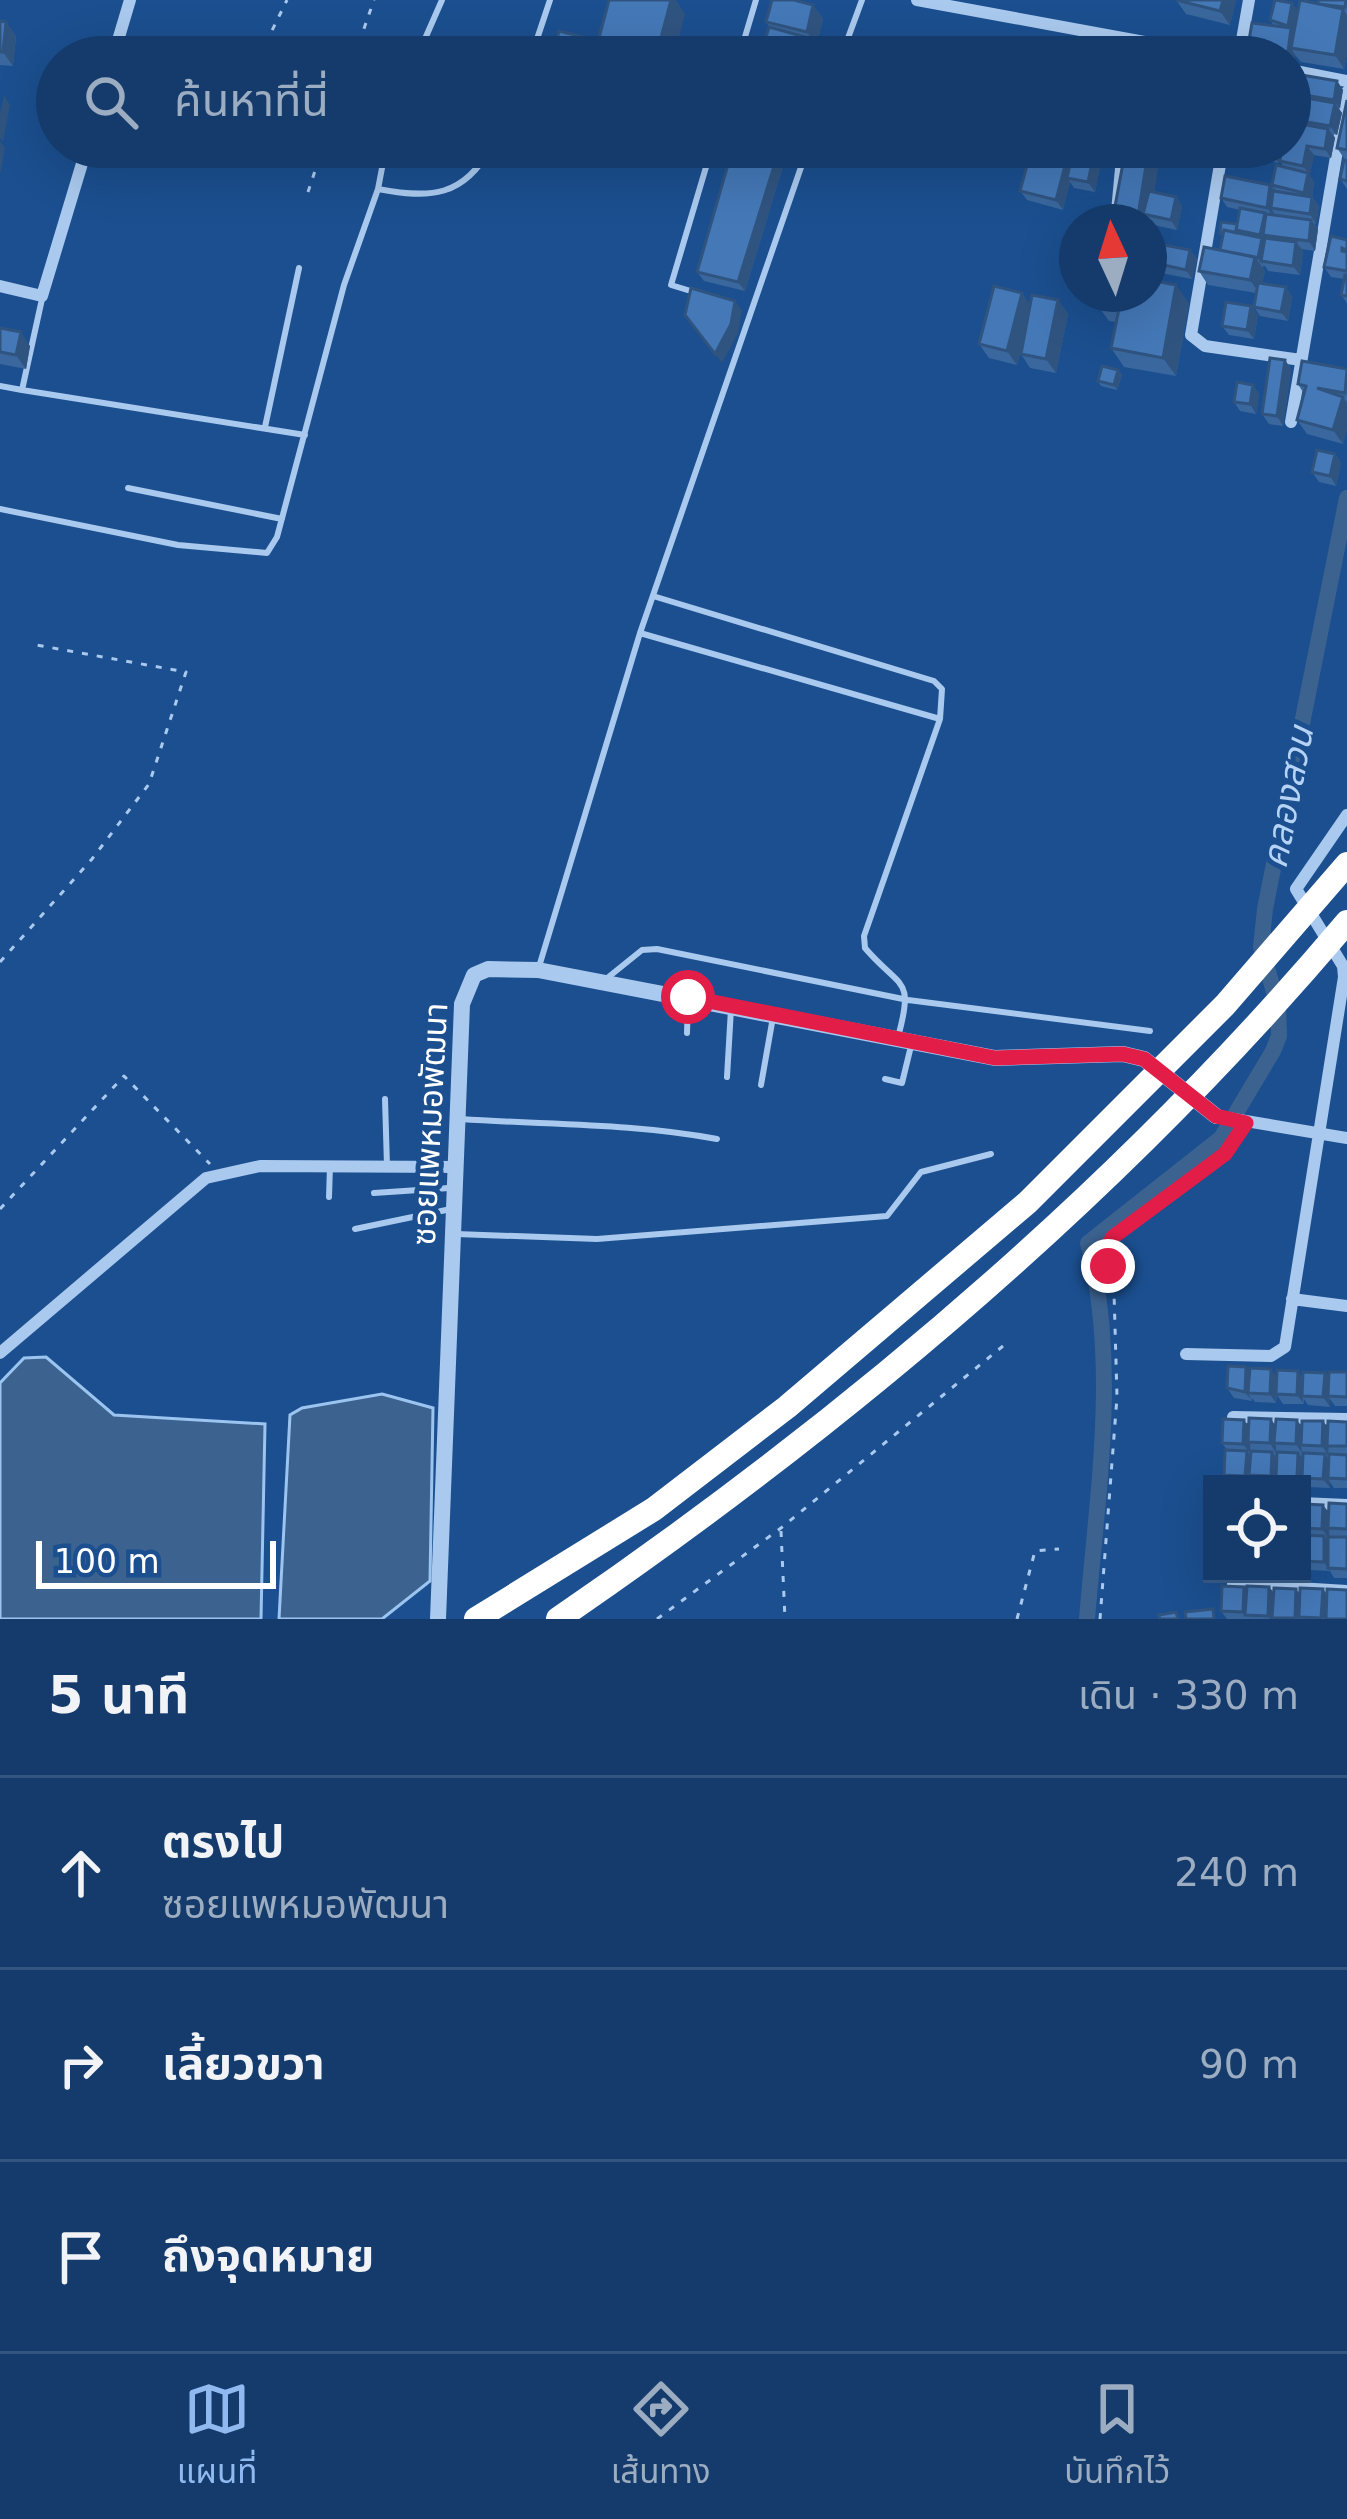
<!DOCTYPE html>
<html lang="th">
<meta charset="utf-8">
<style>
:root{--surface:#143b6b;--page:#1d4271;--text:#f1f3f6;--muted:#9dadc1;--line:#33557e;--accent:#90b9f0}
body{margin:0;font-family:"DejaVu Sans","Noto Sans Thai",sans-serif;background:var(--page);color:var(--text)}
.controls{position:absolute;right:36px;bottom:36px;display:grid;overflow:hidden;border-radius:0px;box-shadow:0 12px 48px #0002}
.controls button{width:108px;height:108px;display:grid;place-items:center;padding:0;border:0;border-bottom:3px solid var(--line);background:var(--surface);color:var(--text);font:60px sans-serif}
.compass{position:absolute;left:1059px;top:204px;width:108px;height:108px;border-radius:50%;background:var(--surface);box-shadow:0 12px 48px #0002;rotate:356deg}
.scale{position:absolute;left:36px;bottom:30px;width:240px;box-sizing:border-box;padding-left:12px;border:6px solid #fff;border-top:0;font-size:33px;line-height:42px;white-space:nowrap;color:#fff;-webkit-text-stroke:9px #1b4f8f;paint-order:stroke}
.stop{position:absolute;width:36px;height:36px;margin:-27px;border:9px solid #e11d48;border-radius:50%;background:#fff}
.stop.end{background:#e11d48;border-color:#fff;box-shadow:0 3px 12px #0008}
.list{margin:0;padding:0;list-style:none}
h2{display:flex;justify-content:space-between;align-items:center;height:156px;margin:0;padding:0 48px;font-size:51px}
h2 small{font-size:39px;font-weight:400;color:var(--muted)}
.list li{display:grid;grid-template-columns:78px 1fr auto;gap:36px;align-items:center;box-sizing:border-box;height:192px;padding:0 48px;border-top:3px solid var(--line)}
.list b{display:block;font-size:45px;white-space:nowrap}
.list p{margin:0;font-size:39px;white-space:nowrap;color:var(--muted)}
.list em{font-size:39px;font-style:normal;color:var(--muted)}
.icon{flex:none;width:66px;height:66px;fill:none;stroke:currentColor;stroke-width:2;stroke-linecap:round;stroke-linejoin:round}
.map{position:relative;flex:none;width:1347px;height:1619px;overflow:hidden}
.search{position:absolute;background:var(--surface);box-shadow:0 12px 48px #0002;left:36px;right:36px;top:36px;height:132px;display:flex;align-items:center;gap:30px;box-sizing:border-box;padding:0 42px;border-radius:66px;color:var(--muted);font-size:45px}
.sheet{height:732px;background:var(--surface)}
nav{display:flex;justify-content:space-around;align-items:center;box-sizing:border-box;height:168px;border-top:3px solid var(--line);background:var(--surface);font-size:33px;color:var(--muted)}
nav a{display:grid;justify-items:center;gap:6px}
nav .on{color:var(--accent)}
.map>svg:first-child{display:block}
</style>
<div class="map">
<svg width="1347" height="1619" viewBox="0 0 1347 1619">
<rect width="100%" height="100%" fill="#1b4f8f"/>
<path fill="#3c6290" stroke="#9cc4f0" stroke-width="3" d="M46,1357L114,1415L265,1424L261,1619H0V1383L24,1358Z
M382,1394L433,1408L430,1581L382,1619H279L290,1415L302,1408Z"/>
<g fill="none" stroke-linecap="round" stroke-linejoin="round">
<path stroke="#3c6290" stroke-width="16" d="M1087,1619C1097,1495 1119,1365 1088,1243L1221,1138L1273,1051L1279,1036L1278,1006L1261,947L1265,909L1347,498"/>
<path stroke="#a9c9ee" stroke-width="3" stroke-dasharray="6 9" stroke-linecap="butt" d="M259,57L287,0
M354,57L374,0
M222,148V147
M308,192L323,147
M0,962L92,859L149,784L186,672L31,644
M0,1209L124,1076L210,1164
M781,1531L785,1619
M657,1619L781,1528L1003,1346
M1017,1619L1035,1551L1059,1549
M1100,1619L1117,1397L1114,1292L1106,1245L1225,1154L1240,1135"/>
<path stroke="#a9c9ee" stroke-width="6" d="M417,57L442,0
M531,57L550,0
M739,57L756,0
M841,57L862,0
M378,189L386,147
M1113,222L1120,147
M694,292L671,285L712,147
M0,386L22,390L42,299
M22,390L305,435
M265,427L299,268
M128,488L282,519
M0,509L178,545L267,553L277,537L344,285L378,189C430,199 464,197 491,147
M653,596L934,681L942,689L940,719L864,936L865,948C900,989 915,976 898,1037
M640,633L940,719
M538,970L640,633L808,147
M606,979L642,950L657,949L908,1000L1150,1031
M687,1033L688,1001
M727,1077L731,1009
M885,1079L902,1083L911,1046
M761,1085L773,1017
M385,1099L387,1166
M461,1119C548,1125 631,1123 717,1139
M374,1193L449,1188
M329,1197L330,1166
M355,1229L451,1209
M456,1234L597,1239L887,1216L921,1172L991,1154"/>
<path stroke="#a9c9ee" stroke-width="12" d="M917,0L1226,57
M113,57L130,0
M1239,57L1249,0
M1290,70L1347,81
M1223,147L1191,335L1205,346L1301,360
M0,286L42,296L87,147
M1291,422L1347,92
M1216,1116L1347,1138
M1292,1299L1347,1306
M0,1353L206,1178L260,1166L456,1167
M1186,1354L1271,1356L1285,1347L1344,977L1343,966L1296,889L1347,815
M1233,1417L1347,1419
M1302,1503L1347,1505
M1233,1584L1347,1591"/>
<path stroke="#a9c9ee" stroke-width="16" d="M438,1619L462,1004L474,975L488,969L538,970L995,1058L1123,1054L1144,1059L1216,1116"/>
<path stroke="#fff" stroke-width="24" d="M476,1619L654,1509L787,1407L1028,1202L1225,1005L1347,864
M558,1619C847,1421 1120,1191 1347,922"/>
</g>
<path fill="#3a679d" d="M1176,0H1236L1230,25L1186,14Z
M1347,0V54L1344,69L1301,62L1295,55V61H1290V57L1255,55L1248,46L1274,26L1270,20L1318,4Z
M813,5L823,19L816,46H814L816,48L770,27L766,22Z
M0,21L6,22L16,36L13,66L0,65Z
M1290,73L1337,81L1343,90L1339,109L1342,113L1337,135L1333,134L1335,138L1331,158L1314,155L1309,175L1314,182L1312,197L1319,206L1316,224L1314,223L1318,229L1315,251L1301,249L1303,251L1300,275L1268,271L1265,266L1262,267L1265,271L1262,283L1286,287L1292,297L1288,321L1260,316L1254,307L1256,293L1208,285L1199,271L1220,250L1223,237L1220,233L1237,224L1240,210L1227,207L1221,198L1270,185L1277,191L1272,185L1284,167L1280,161L1279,163L1235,155L1229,147H1290Z
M1347,100V189L1340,179L1346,161L1337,148Z
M733,147H789L745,291L704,281L697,272Z
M1126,147H1181L1178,159L1162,155L1160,153L1154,192L1176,197L1182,206L1177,230L1149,224V222H1117L1113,217Z
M1073,150L1102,157L1095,192L1074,188L1070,182L1063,210L1027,200L1020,191Z
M1149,235L1163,245L1190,250L1197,259L1192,279L1161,273L1159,269L1158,272L1149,270Z
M1347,240V303L1341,295L1344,279L1331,277L1324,267Z
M1022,293L1030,305L1058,300L1068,314L1056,373L1030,368L1021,354L1025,334L1017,365L989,358L979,344Z
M1189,303L1176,376L1124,367L1111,348L1116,322L1109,321L1099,307Z
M1251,306L1258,315L1254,339L1229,335L1222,326Z
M0,328L30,346L26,369L0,364Z
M1285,360L1291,369L1283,426L1269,424L1262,414Z
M1347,369V429L1343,444L1307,434L1297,420L1304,394L1298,384Z
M1118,370L1122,375L1117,390L1101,386L1098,381Z
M1253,385L1259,394L1256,414L1240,411L1234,402Z
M1335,454L1341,463L1336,486L1319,482L1312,472Z
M1246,1367L1249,1371L1277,1378L1303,1377L1325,1373L1329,1379L1347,1372V1406H1335L1330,1399V1407L1308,1405L1304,1399V1404H1283L1277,1395L1276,1403L1255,1402L1252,1398V1401L1234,1398L1227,1388Z
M1297,1420L1301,1426L1323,1421L1328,1428L1347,1422V1488H1334L1330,1482V1488L1308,1487L1304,1481V1487L1302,1484H1281L1278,1480V1484H1256L1252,1479V1484H1230L1224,1475L1227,1450L1222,1443L1249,1426L1275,1425Z
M1302,1504L1328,1512L1347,1504V1578H1334L1330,1571L1308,1570L1305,1564L1304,1571H1302V1542L1306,1535L1303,1531L1302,1538Z
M1244,1587L1247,1591L1269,1587L1274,1593L1296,1589L1300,1595L1323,1589L1347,1619H1227L1221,1611Z"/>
<path fill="#305480" d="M671,0H676L685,14L674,57H656Z
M1223,0H1236L1230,25L1220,11Z
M1292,3L1299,12L1291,48L1295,55V61L1288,52L1291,30L1288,26Z
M813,5L823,19L816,46L807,32Z
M1343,9L1347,15V54L1344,69L1335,55Z
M6,22L16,36L13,66L3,52Z
M809,38L816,48L813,57H804Z
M591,39L600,53L599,57H586Z
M1337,81L1343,90L1340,109L1334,100Z
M4,95L10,105L3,142L0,138V113Z
M1335,103L1342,113L1337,135L1330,126Z
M1328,129L1335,138L1331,158L1325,149Z
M0,141L5,148L0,175Z
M1307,146L1314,155L1310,175L1303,166Z
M780,147H789L745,291L738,282Z
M1070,147L1077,155L1067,178L1070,182L1063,210L1056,200Z
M1149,147H1159L1161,150L1150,216L1143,214L1149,222H1137Z
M1270,147H1282L1279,163L1269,149Z
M1095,148L1102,157L1095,192L1088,182Z
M1308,173L1314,182L1311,202L1304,193Z
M1270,185L1277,194L1271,208L1274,213V217L1267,208Z
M1176,197L1182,206L1177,230L1171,220Z
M1312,197L1319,206L1316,224L1310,214Z
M1265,213L1263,235L1267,240L1261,261L1265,267L1258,258Z
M1311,220L1318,229L1315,251L1309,241Z
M1158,237L1164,246L1155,263L1159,269L1158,272L1151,263Z
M1296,242L1303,251L1300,275L1293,266Z
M1190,250L1197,259L1192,279L1186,270Z
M1255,257L1265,271L1260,294L1250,280Z
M1176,285L1189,303L1176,376L1163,358Z
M1286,287L1292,297L1288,321L1281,312Z
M1022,293L1032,307L1017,365L1007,351Z
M1058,300L1068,314L1056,373L1046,359Z
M735,301L742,310L738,333L722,363L715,354Z
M1251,306L1258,315L1254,339L1247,330Z
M21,332L30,346L26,369L16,355Z
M1285,360L1291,369L1283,426L1277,416Z
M1118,370L1122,375L1117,390L1114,385Z
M1253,385L1259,394L1256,414L1250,404Z
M1343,397L1347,403V429L1343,444L1333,430Z
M1335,454L1341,463L1336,486L1330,476Z
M1246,1367L1253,1376L1248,1393L1252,1401L1245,1392Z
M1271,1369L1277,1378L1276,1403L1270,1394Z
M1298,1371L1305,1380L1302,1396L1304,1404L1297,1395Z
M1325,1373L1331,1382L1328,1396L1330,1399V1407L1323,1397Z
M1271,1419L1277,1428L1274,1443L1276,1446V1453L1270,1443Z
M1244,1420L1251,1429L1250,1453L1243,1444Z
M1297,1420L1303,1429L1301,1445L1302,1453L1296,1444Z
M1323,1421L1330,1431L1328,1455L1322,1446Z
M1247,1451L1253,1461L1249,1475L1252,1479V1484L1245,1476Z
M1272,1452L1279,1461L1276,1477L1278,1484L1271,1476Z
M1298,1453L1305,1462L1302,1478L1304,1487L1297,1477Z
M1325,1454L1331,1464L1328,1478L1330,1482V1488L1323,1479Z
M1323,1505L1330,1514L1329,1539L1322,1529Z
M1324,1536L1331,1545L1330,1571L1324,1562Z
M1269,1587L1276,1596L1273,1619H1270L1268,1616Z
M1296,1589L1303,1598L1300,1619L1295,1618Z
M1323,1589L1329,1598L1328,1619L1321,1618Z"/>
<path fill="#4478b7" stroke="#305480" stroke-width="3" d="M609,0H671L656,57H594Z
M772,0H794L813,5L807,32L766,22Z
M1176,0H1223L1220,11Z
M1275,0L1292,3L1288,26L1270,20Z
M1300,0L1343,9L1335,55L1291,48Z
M1318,0H1346L1345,7L1318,4Z
M0,21L6,22L3,52H0Z
M1252,23L1291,28L1288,52L1248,46Z
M769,27L809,38L804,57H760Z
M559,31L591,39L586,57H552Z
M1129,46L1164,52L1163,57H1127Z
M1174,47L1210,55L1209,57H1172Z
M1290,73L1337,81L1334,100L1304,95L1302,107L1306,98L1335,103L1330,126L1290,119Z
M1347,100V150L1337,148Z
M1290,122L1328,129L1325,149L1307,146L1303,166L1280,161L1282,147H1290Z
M733,147H780L738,282L697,272Z
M1032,147H1070L1056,200L1020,191Z
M1074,147L1095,148L1088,182L1067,178Z
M1126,147H1149L1137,222L1113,217Z
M1160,147H1177L1175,154L1159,151Z
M1344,160L1347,161V181L1340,179Z
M1276,165L1308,173L1304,193L1272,185Z
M1225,176L1270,185L1267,208L1221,198Z
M1149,191L1176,197L1171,220L1143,214Z
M1273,191L1312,197L1310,214L1271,208Z
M1240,208L1265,213L1260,235L1236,230Z
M1266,214L1311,220L1309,241L1263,235Z
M1221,222L1237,224L1236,233L1224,230L1223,233H1220Z
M1224,230L1262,238L1258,258L1220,250Z
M1149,235L1158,237L1151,263H1149Z
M1331,236L1347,240V250L1342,248V251L1347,252V271L1324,267Z
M1265,238L1296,242L1293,266L1261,261Z
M1159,244L1190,250L1186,270L1155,263Z
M1204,247L1255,257L1250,280L1199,271Z
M1345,275H1347V296L1341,295Z
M1149,280L1176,285L1163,358L1111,348L1122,294H1149Z
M1258,283L1286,287L1281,312L1254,307Z
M994,286L1022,293L1007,351L979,344Z
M691,288L735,301L731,324L715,354L685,315Z
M1101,294H1122L1119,310L1099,307Z
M1032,295L1058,300L1046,359L1021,354Z
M1226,302L1251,306L1247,330L1222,326Z
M0,328L21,332L16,355L0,352Z
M1270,358L1285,360L1277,416L1262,414Z
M1302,361L1347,369L1345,393L1317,388L1343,397L1333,430L1297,420L1306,386L1298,384Z
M1102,366L1118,370L1114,385L1098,381Z
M1237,382L1253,385L1250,404L1234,402Z
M1317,450L1335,454L1330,476L1312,472Z
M1228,1366L1246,1367L1245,1392L1227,1388Z
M1250,1368L1271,1369L1270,1394L1248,1393Z
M1277,1370L1298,1371L1297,1395L1276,1394Z
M1303,1372L1325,1373L1323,1397L1302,1396Z
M1329,1372H1347V1397L1328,1396Z
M1249,1418L1271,1419L1270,1443L1248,1442Z
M1223,1419L1244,1420L1243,1444L1222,1443Z
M1276,1419L1297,1420L1296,1444L1274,1443Z
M1302,1421H1323L1322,1446L1301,1445Z
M1328,1421L1347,1422V1446H1327Z
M1225,1450L1247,1451L1245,1476L1224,1475Z
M1251,1451L1272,1452L1271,1476L1249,1475Z
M1277,1452L1298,1453L1297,1477H1276Z
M1303,1453L1325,1454L1323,1479L1302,1478Z
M1329,1454L1347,1455V1479L1328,1478Z
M1329,1503L1347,1504V1529L1328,1528Z
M1302,1504L1323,1505L1322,1529L1302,1528Z
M1303,1535L1324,1536V1562L1302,1561Z
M1328,1537H1347V1569L1328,1568Z
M1222,1586L1244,1587L1243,1612L1221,1611Z
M1247,1586L1269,1587L1268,1616L1245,1615Z
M1274,1588L1296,1589L1295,1618H1272Z
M1300,1588L1323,1589L1321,1618L1299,1617Z
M1327,1589L1347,1590V1619H1326Z
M1213,1609L1214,1619H1186L1185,1612Z
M1176,1612L1178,1619H1160L1159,1615Z"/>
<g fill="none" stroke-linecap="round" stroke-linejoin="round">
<path stroke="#e11d48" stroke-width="15" d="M688,997L995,1058L1123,1054L1144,1059L1216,1116L1246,1123L1225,1154L1113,1237L1105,1251L1108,1266"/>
</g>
<g text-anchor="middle" stroke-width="10" stroke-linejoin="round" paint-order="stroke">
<g font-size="33" fill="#fff" stroke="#1b4f8f">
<text transform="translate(429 1124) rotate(-87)" y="12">ซอยแพหมอพัฒนา</text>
</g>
<g font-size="36" font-style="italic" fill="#b5d3f5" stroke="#1b4f8f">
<text transform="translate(1287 797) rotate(-79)" y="13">คลองสวน</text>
</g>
</g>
</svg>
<div class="controls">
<button><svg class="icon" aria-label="locate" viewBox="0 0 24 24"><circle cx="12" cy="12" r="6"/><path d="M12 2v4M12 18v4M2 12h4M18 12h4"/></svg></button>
</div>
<svg class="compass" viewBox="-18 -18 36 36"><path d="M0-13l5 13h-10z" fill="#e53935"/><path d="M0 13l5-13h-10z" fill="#9dadc1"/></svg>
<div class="scale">100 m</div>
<div class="stop" style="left:688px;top:997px"></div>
<div class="stop end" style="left:1108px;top:1266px"></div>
<div class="search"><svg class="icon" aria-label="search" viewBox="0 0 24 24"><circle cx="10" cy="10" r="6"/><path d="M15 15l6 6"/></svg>ค้นหาที่นี่</div>
</div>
<section class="sheet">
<h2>5 นาที<small>เดิน · 330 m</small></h2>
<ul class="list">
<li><svg class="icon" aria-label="ahead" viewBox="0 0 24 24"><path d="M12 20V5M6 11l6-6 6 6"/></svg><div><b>ตรงไป</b><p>ซอยแพหมอพัฒนา</p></div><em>240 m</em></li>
<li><svg class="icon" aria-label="right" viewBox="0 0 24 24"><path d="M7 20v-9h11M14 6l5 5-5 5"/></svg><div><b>เลี้ยวขวา</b></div><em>90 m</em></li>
<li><svg class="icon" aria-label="arrive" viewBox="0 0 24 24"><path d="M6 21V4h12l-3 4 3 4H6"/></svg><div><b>ถึงจุดหมาย</b></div></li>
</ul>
</section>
<nav>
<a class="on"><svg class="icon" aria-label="map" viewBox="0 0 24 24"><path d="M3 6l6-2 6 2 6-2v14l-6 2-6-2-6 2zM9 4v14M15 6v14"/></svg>แผนที่</a>
<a><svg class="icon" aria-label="directions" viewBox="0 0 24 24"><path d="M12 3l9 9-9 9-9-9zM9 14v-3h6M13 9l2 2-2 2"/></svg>เส้นทาง</a>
<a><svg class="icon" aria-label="saved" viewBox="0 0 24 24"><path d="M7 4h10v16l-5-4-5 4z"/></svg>บันทึกไว้</a>
</nav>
